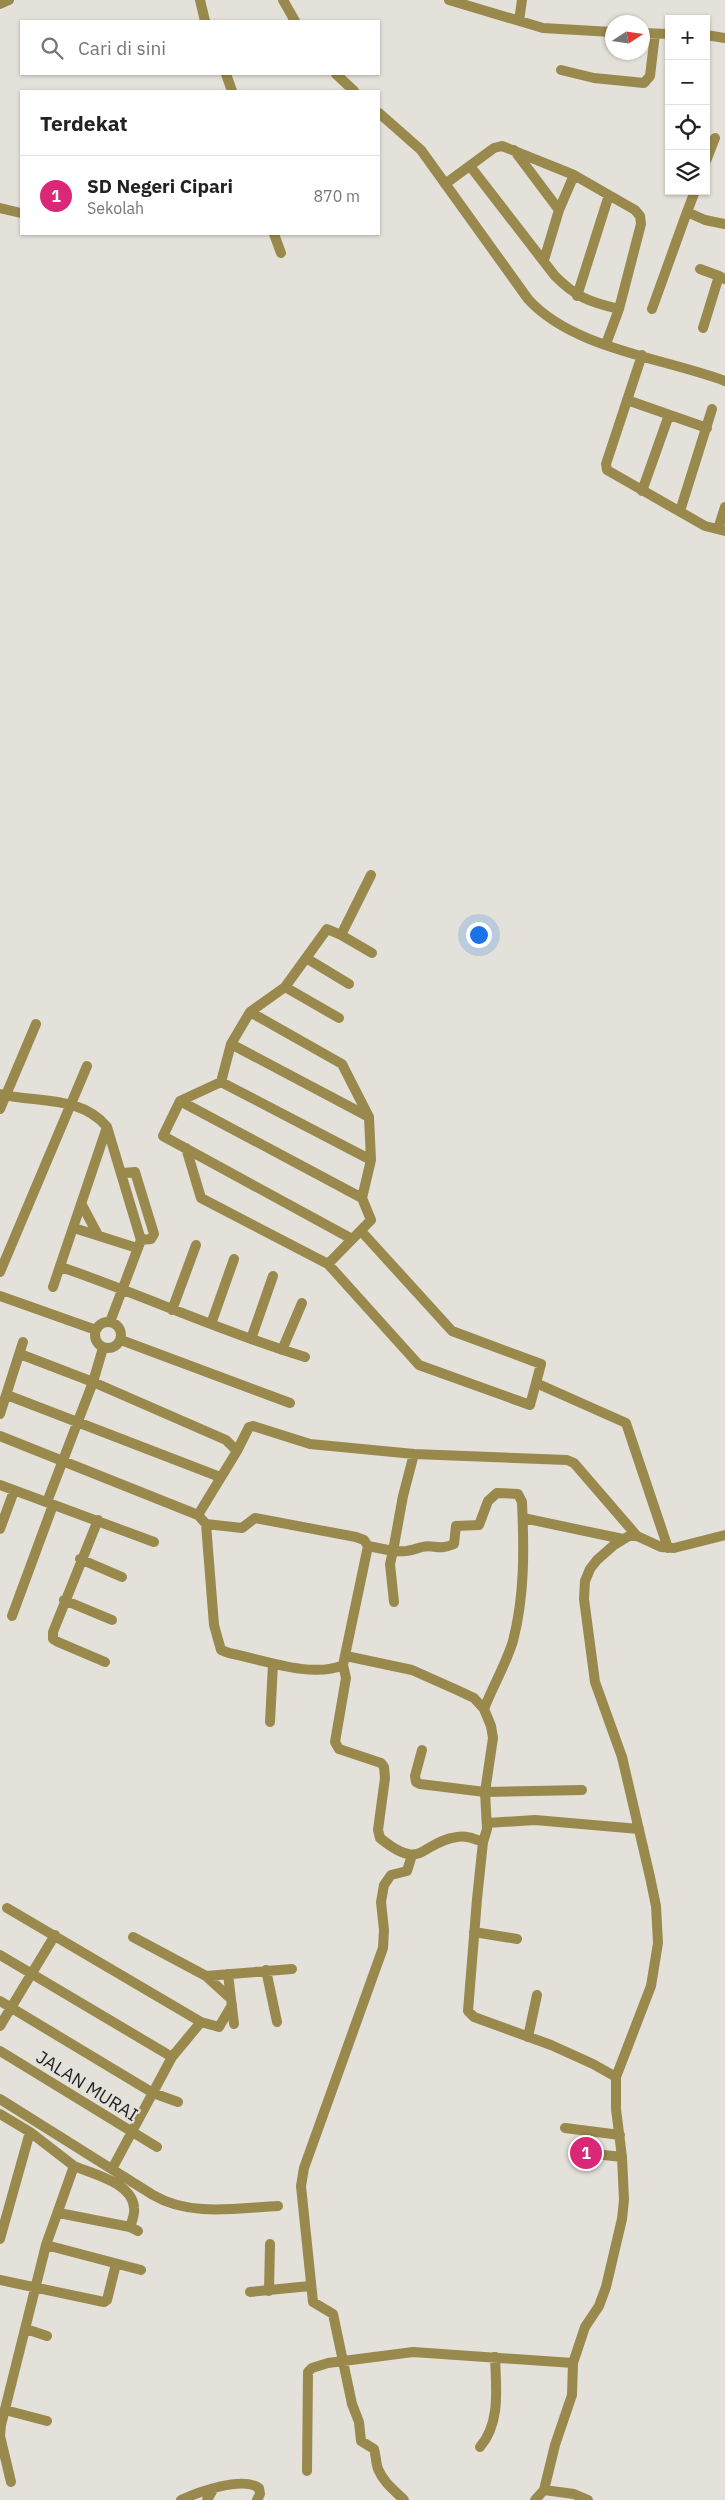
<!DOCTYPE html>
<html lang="id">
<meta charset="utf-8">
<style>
:root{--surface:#fff;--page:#f6f6f6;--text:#222;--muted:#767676;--line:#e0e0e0;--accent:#db2777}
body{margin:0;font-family:"IBM Plex Sans",sans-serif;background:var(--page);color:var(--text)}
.controls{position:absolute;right:15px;top:15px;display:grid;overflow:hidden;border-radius:0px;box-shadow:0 1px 4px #0004}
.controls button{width:45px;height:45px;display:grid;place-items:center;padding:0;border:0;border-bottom:1px solid var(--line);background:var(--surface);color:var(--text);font:25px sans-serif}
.compass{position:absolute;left:605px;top:15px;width:45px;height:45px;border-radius:50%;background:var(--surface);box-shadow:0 1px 4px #0004;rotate:78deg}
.you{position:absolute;left:478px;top:934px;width:18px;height:18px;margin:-12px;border:4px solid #fff;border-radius:50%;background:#1a73e8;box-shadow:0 0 0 8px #1a73e833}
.badge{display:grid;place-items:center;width:32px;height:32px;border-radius:50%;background:var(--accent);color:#fff;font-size:16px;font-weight:700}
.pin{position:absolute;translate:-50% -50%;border:2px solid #fff;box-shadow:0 1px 5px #0006}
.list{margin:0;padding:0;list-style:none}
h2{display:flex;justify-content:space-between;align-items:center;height:65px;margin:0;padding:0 20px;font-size:21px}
h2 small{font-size:16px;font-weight:400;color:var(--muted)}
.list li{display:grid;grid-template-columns:32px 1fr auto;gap:15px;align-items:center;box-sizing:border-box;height:80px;padding:0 20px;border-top:1px solid var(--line)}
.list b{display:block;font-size:19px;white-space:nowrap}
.list p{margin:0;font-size:16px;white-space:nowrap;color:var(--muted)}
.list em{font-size:16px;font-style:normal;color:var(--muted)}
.icon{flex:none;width:28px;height:28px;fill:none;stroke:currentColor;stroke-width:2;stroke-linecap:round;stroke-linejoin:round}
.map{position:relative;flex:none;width:725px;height:2500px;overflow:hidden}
.search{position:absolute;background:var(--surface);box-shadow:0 1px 4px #0004;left:20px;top:20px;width:360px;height:55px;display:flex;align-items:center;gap:12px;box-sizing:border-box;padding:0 18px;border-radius:0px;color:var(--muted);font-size:19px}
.panel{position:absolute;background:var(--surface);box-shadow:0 1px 4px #0004;left:20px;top:90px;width:360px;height:145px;border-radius:0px}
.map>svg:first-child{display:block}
</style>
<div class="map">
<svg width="725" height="2500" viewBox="0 0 725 2500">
<rect width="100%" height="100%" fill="#e3e1d9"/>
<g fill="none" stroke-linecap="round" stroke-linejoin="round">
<path stroke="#99894d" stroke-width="10" d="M200,0L205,21
M283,0L295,21
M449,0L543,28L612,32
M0,4L9,0
M519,21L522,0
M642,33L669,34
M706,35L725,38
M561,70L594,78L644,83L650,76L655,34
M226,74L232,91
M336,74L354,91
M379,113L421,150L528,299C573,349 664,358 725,381
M514,150L559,210
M706,161L715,138
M470,166L555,276C576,297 589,302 619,309
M445,184L494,148L502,146L574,175L635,210L640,216L641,224L619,309L606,344
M0,208L21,213
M687,212L695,191
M274,234L281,253
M544,260L559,210L574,175
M700,269L719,276
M577,296L609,195
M652,309L687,212L705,220L725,224
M703,328L719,276L725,279
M642,355L606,464L607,470L705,526L725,531
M627,400L707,428
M642,491L669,415
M680,511L712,409
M718,529L725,507
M371,875L341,935L372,953
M306,958L349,984
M285,987L339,1018
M250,1012L285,987L327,929L341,935
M231,1044L250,1012L342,1064L369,1117L371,1160L362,1198L371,1220L328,1264L419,1365L530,1405L536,1383
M221,1082L231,1044L369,1117
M0,1094C36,1103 81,1095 107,1127L141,1240L110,1322
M180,1101L221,1082L371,1160
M0,1109L36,1024
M186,1148L201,1198L328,1264
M123,1173L135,1172L154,1234L151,1239L141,1240
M82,1205L98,1235
M74,1228L137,1248
M361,1231L452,1331L541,1364L536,1383L626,1423L668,1548
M352,1239L163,1136L180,1101L362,1198
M61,1267C143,1295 222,1332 305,1357
M0,1272L87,1066
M53,1287L107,1127
M0,1296L96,1330
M172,1310L196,1245
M95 1335a13 13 0 1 1 26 0a13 13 0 1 1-26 0Z
M211,1324L234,1259
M251,1339L273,1276
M121,1340L290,1403
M282,1350L302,1303
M20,1354L93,1382L226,1440L237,1451L198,1515
M7,1395L220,1477
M0,1414L23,1342
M0,1436L198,1515L206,1524L214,1625L221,1650L229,1653C261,1659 312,1679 343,1665L368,1546L364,1540L356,1537L255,1518L242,1528L206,1524
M237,1451L249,1427L253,1426L310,1444L414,1454L567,1460L574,1463L637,1536
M414,1454L403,1496L393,1551C408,1552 408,1551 422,1547C434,1544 438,1551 454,1544L456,1526L479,1525L488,1501L497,1493L518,1494L522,1502C524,1548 525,1595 513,1641C506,1664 493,1686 484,1709
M0,1485L154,1542
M47,1502L93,1382L103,1348
M523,1518L623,1539
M98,1520L53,1632V1639L58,1642L105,1662
M0,1529L14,1491
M368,1546L393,1551L390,1564L394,1602
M80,1559L122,1577
M64,1600L112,1620
M12,1616L53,1505
M346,1656L412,1670L457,1690L474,1698L484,1709L491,1726L493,1738L485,1792L487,1829L483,1842L477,1899L468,2011L474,2017L551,2045L593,2064L616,2077
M343,1665L346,1678L335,1742L339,1749L381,1763L384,1767L385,1778L378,1830L380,1838C423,1873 420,1842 457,1837C466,1835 475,1839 483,1842
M270,1722L273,1664
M422,1750L415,1776L416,1782L420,1784L485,1792L582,1790
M487,1823L535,1820L639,1829
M7,1908L201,2022L219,2027L232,2005
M474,1932L517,1939
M133,1937L206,1976L292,1969
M0,1955L172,2057
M266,1970L277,2022
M228,1974L234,2024
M206,1976L229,1997
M0,2001L153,2093L178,2102
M0,2026L55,1935
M528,2037L537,1995
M0,2051L157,2147
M0,2099L153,2195C190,2217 237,2208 278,2206
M0,2114L30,2132L74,2166L46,2245L1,2425L0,2436L11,2482
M565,2128L620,2135
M577,2152L622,2157
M74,2166C93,2174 133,2183 134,2208C135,2214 132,2221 130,2227
M112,2169L172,2057L201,2022
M59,2213L130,2227L138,2231
M0,2239L30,2132
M46,2245L141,2270
M0,2280L104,2302L107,2300L116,2264
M269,2291L270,2244
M250,2292L310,2286
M26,2329L47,2336
M5,2410L47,2421
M480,2447C501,2423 496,2387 495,2357
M307,2471L308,2372L312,2368L328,2363L413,2352L573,2363
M544,2490L574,2494L588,2500
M181,2500C198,2492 242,2476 259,2488L260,2494L257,2500
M207,2500L214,2488
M404,2500C394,2490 384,2483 378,2469C376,2463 376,2456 374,2449L361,2441L359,2422L352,2404L333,2314L313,2302L301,2186L304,2168L383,1948L384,1930L381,1902L384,1885L391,1875L407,1871L412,1855
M535,2500L544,2490L555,2445L572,2395L573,2363L585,2327L599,2306L606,2287L622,2219L624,2200L622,2157L616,2109V2077L651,1986L658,1943L656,1906L650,1877L622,1757L595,1682L584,1599L585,1581L590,1569L597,1560L614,1545L629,1536H637L661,1547L674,1548L725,1535"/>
</g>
<g text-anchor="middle" stroke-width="4.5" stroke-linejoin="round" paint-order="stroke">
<g font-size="18" fill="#242320" stroke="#e3e1d9">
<text transform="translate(87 2086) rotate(32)" y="6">JALAN MURAI</text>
</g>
</g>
</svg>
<div class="controls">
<button>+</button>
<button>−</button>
<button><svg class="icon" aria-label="locate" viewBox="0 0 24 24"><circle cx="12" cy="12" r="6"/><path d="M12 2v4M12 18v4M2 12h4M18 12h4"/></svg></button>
<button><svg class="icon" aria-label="layers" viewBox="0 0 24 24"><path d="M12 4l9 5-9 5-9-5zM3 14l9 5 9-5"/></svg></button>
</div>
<svg class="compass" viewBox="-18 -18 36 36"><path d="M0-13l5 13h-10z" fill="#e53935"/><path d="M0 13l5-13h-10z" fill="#767676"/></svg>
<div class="you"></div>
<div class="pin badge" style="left:586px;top:2153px">1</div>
<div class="search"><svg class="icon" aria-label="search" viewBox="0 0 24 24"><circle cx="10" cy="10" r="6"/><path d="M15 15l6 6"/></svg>Cari di sini</div>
<section class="panel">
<h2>Terdekat<small></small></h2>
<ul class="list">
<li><span class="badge">1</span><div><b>SD Negeri Cipari</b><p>Sekolah</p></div><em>870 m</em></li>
</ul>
</section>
</div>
